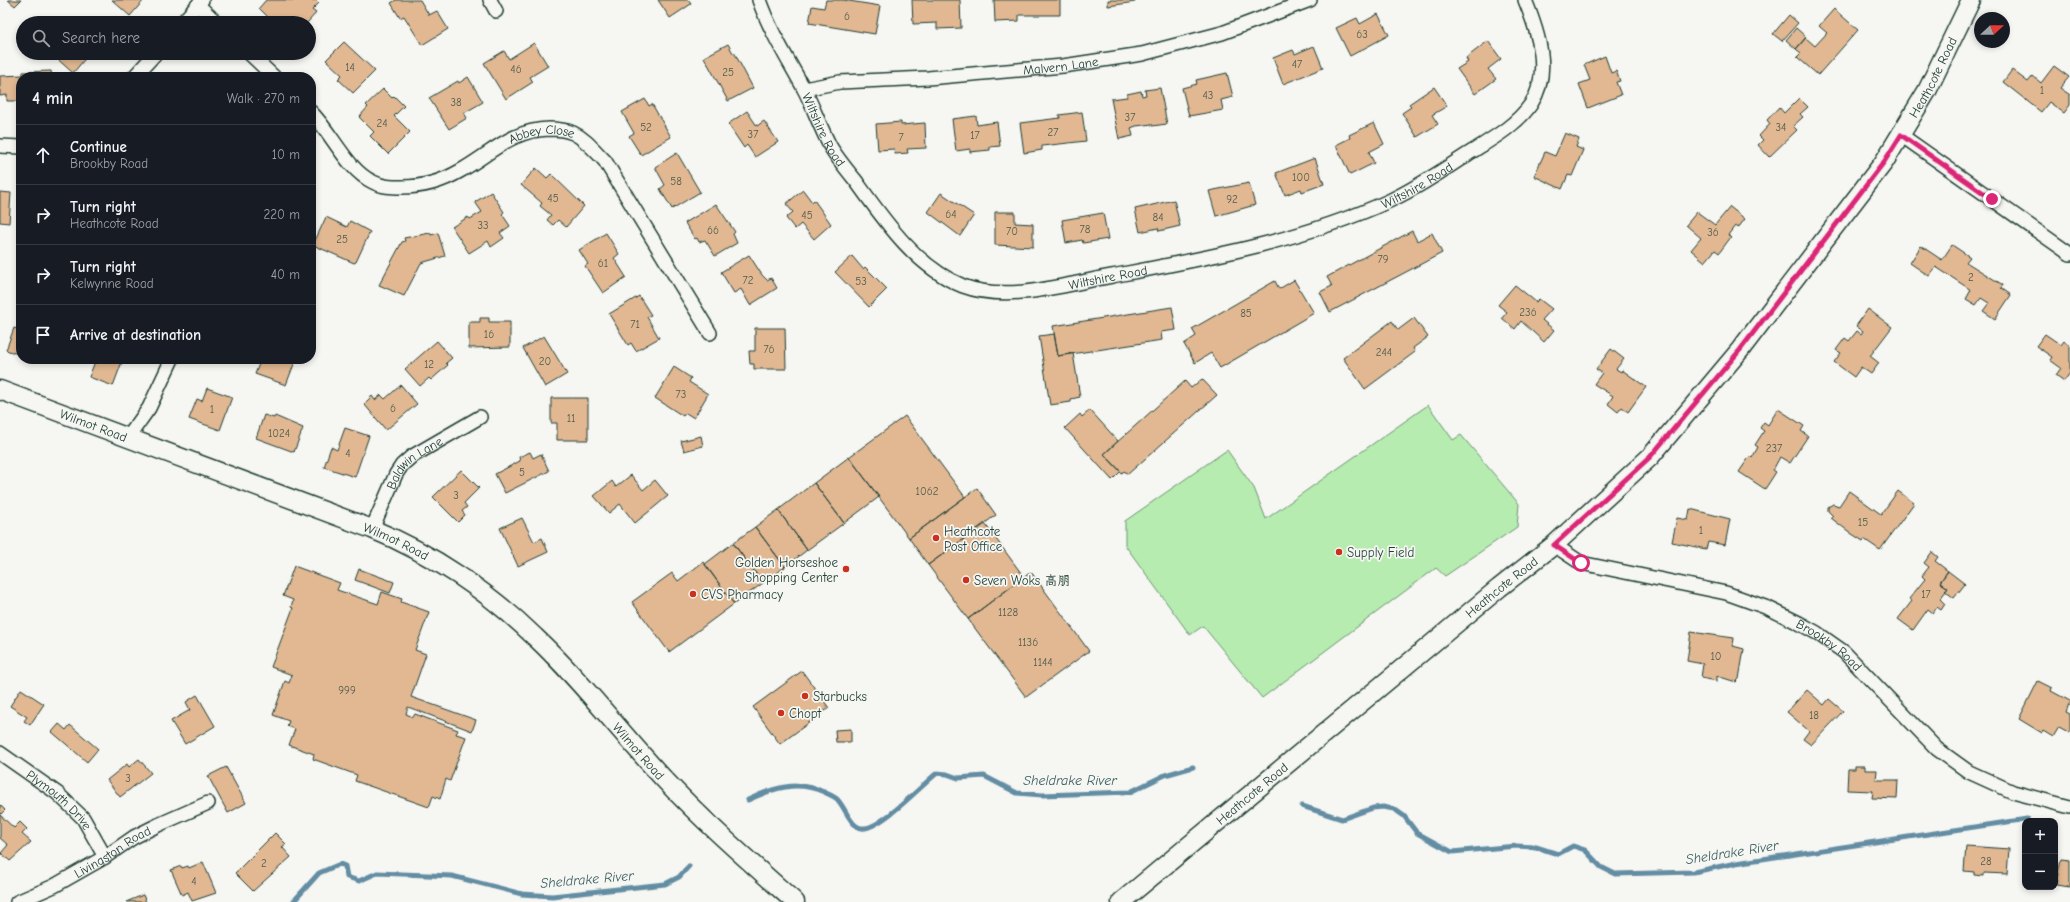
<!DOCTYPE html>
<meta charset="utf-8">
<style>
:root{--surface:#171b24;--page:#20242c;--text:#f1f3f6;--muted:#9ea1a6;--line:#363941}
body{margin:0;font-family:"Comic Neue","LXGW WenKai TC",sans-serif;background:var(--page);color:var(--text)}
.controls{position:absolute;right:12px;bottom:12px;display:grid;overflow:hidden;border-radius:8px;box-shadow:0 2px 6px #0003}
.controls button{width:36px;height:36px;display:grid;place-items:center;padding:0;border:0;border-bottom:1px solid var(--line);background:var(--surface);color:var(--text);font:20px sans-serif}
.compass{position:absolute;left:1974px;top:12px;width:36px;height:36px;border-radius:50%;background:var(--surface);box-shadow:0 2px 6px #0003;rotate:68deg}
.stop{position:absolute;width:12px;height:12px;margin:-9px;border:3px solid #db2777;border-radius:50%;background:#fff}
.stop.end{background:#db2777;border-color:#fff;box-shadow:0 1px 4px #0008}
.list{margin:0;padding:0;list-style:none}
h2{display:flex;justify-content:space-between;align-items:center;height:52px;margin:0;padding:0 16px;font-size:17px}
h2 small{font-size:13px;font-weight:400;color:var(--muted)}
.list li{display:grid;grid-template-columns:26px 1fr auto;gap:12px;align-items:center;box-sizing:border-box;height:60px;padding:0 16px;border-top:1px solid var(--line)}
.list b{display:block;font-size:15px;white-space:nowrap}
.list p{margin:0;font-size:13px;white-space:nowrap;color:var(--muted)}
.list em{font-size:13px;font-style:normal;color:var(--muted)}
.icon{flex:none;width:22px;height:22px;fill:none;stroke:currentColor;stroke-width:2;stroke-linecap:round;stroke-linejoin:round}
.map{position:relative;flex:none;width:2070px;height:902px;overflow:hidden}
.search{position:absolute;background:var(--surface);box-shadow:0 2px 6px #0003;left:16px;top:16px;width:300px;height:44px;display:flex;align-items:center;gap:10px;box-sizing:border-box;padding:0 14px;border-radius:22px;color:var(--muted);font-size:15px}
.panel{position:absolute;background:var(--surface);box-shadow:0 2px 6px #0003;left:16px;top:72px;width:300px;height:292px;border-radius:16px}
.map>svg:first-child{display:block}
</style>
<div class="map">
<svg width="2070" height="902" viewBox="0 0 2070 902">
<rect width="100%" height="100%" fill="#f6f6f2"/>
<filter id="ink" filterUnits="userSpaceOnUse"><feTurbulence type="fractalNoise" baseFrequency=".025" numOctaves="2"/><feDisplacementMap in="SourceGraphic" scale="8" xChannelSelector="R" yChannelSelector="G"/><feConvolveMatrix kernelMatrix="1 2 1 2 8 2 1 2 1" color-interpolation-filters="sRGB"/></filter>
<g filter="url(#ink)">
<path fill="#b6ecaf" stroke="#6a9472" d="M1428,405L1453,440L1461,435L1519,504L1517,527L1445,576L1436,568L1262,698L1203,626L1190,635L1125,545V521L1227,450L1254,488L1266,519Z"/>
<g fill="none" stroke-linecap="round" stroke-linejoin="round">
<path stroke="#638da3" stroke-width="5" d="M748,800C773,788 797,780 824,792C828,794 834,796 837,799C846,808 851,830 865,828C883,826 921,786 937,773L947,774L958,778L984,776L1017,793L1042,795L1130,792L1165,775L1193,767
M1302,806L1342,819L1373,808L1383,807L1394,809L1404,816L1417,833L1452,852L1516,846L1536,847L1558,854L1573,846L1585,850L1601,867L1615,874L1694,872L1736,863L2027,819
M293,902L319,873L340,864L345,866L347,877L359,881L377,873L452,876L522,894L552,896L665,884L679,877L689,866"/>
</g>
<path fill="#e1b892" stroke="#1f3d34" d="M8,0H21L15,6Z
M112,0H144L130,16Z
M266,0H316L319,3L312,10L316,13L307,23H287L286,21L284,23L280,19L274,23L259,8Z
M396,0H420L429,15L437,11L448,29L422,45L404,16L400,18L391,3Z
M658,0H688L691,4L670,18Z
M826,0H843L880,6L875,34L809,23L812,6L824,8Z
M912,0H960L961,28L937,29V23L913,24Z
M994,0H1060V15H1019V21L995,22Z
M1108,0H1135V2L1108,6Z
M1834,9L1858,30L1818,75L1797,57L1801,53L1796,49L1806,38L1815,46L1827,33L1819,26Z
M1378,14L1389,35L1350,56L1336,28L1357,18L1360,24Z
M1789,15L1798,23L1782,41L1773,34Z
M1796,28L1806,37L1796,49L1786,40Z
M1488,41L1501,59L1488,69L1496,79L1475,94L1457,69L1468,62L1466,58Z
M344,42L375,71L353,93L338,79L342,75L326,60Z
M534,43L548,66L530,77L533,82L506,99L484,63L504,51L509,59Z
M728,44L733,53L734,52L753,88L728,101L704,57Z
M1314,46L1323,68L1283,84L1273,58L1293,50L1295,54Z
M55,53H96L92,57L89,54L73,73L53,55Z
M1605,56L1611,73L1616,71L1620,81L1616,82L1621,95L1588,108L1579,84L1590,80L1584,65Z
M2054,66L2069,77L2060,88L2070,95V105L2064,113L2049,102L2041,112L2003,82L2012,70L2028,82L2033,76L2041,83Z
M51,71L52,77H21V101H7V95L0,96V76L23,75V72Z
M1227,73L1233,97L1221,100L1223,110L1189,116L1182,88L1197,84L1196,80Z
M468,77L483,102L464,113L467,118L449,129L429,98L458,81L459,83Z
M1434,87L1447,106L1432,115L1438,124L1417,137L1402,113L1411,107L1409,104Z
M1160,88L1167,124L1152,126V124L1136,126L1131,128L1133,136L1119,139L1111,99L1127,97V94L1141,91L1142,96L1146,95L1145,90Z
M383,89L392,98L394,96L404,106L394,116L410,132L388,154L370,136L374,132L359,117L368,107L366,105Z
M1799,98L1808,107L1800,114L1803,117L1793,126L1797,130L1769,157L1758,145L1763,140L1759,136L1770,124L1767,120L1779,107L1784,113Z
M645,99L649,106L652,104L671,137L641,155L629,136L634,133L622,112Z
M747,111L757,126L764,121L778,142L755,157L747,145L744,148L728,124Z
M1082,112L1086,141L1042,146V150L1024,153L1020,123L1060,118L1059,115Z
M976,116L977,125L997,122L1000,146L990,147V150L970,152V149L956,151L952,119Z
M901,122V125L925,123L926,148L907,149L908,153L895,154L894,149L878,150L876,124Z
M1374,123L1384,144L1369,152L1374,163L1350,175L1336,145L1350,138L1349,135Z
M1565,133L1579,139L1576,147L1583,150L1572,176L1568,175L1562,189L1534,176L1545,152L1555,156Z
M677,153L700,192L672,209L660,189L665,185L655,167Z
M1315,158L1324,184L1302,192L1301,189L1285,195L1276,173Z
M536,168L547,178L551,174L584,206L566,227L558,220L553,225L547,220L551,215L540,206L542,203L521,185Z
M1249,183L1255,205L1216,216L1209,191Z
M803,190L812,202L814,200L831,224L814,239L801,224L795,229L786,218L793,212L786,204Z
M0,192L11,193L9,223L0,222Z
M491,192L504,212L502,214L510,226L500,233L504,238L491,247L488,241L469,253L452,227L468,217L470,219L482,212L475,202Z
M941,193L974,215L960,236L928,212Z
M1174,200L1180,226L1159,231L1158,228L1140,232L1135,209Z
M716,204L735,232L733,234L737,243L715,256L705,240L699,242L697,238L695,239L685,223Z
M1730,207L1745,219L1738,228L1735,226L1728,235L1731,237L1719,253L1715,250L1705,262L1691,250L1701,238L1686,225L1697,212L1715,225Z
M995,212H1015V223L1033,224V247L995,245Z
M1103,213L1108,239L1083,243L1082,240L1066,243L1062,220Z
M326,217L347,227L350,221L370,232L356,262L354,263L313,245Z
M1412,231L1417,241L1432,233L1442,253L1330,312L1320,292L1332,286L1327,277Z
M430,233L431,235L438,233L445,256L421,263L404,296L379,285L402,242L405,241L404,238Z
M606,233L619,254L614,258L626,277L603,293L585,266L588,264L579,250Z
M1952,245L1970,257L1966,262L2003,285L2001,288L2011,295L1995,319L1983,311L1989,303L1981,298L1976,305L1966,299L1971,290L1936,267L1929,276L1910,263L1921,246L1942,260Z
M749,255L762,275L767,280L771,278L777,288L750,305L741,289L734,293L721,272Z
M852,256L863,269L865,267L887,289L869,307L835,272Z
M1294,280L1314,313L1220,368L1211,353L1195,363L1184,344L1196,336L1192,329L1275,281L1279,289Z
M1515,285L1536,302L1539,299L1552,309L1542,320L1554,330L1544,342L1521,321L1515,329L1502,318L1507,312L1498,305Z
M639,296L651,315L647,317L659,338L636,351L631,343L628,345L609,314Z
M1172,307L1176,330L1161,332L1162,340L1058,356L1053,326Z
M1868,309L1892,327L1870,356L1879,363L1871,374L1861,367L1854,377L1834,362L1841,353L1836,350L1845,338L1849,341L1857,331L1861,334L1863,331L1856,326Z
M480,318H489V322H510V347L469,348V322H480Z
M1414,318L1428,337L1413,348L1415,352L1365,389L1343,358L1392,321L1398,330Z
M14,328L21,330V355L6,350Z
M755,328H785L786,369H754V364H750L749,351H755Z
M1054,334L1058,356L1073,353L1080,397L1071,399V402L1050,405L1039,336Z
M2045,334L2061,345L2064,341L2070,346V373L2064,381L2056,375L2061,368L2050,360L2052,357L2036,346Z
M544,336L567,374L545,387L523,348Z
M437,341L452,358L446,363L448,365L431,380L429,378L420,386L405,369Z
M1611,349L1624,359L1616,369L1621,372L1622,370L1646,387L1628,412L1622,407L1618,412L1608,404L1613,396L1594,384L1602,373L1596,369Z
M96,359H123L113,386L89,377Z
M261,359H296L286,385L255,374Z
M674,367L691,378L689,382L708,394L694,418L686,413L683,416L655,398Z
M1202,379L1217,395L1128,474L1124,471L1122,473L1104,454L1185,381L1191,388Z
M401,385L417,404L386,430L364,404L372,396L375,400L381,395L385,399Z
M207,388L232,397L220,430L189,419L197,399L202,401Z
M551,398H588V440H557V423H551Z
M1778,409L1804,426L1801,431L1808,436L1790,463L1780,457L1773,470L1776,472L1765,489L1739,472L1750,456L1752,458L1758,447L1755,445L1764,431L1760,428L1764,422L1768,425Z
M1090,410L1118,441L1104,454L1122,473L1120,472L1112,480L1065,428L1080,414L1082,417Z
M264,415L274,418L275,416L303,428L294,452L256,438Z
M905,416L965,497L909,538L849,457Z
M345,428L369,436L355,477L324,467L331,447L337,450Z
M701,436L703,446L684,451L681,441Z
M530,452L533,458L541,454L549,471L505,493L495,474L520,461L519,457Z
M849,457L879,497L844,523L814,483Z
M461,470L479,488L464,503L467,507L462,511L465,515L458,522L433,497Z
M631,475L643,490L655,480L668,496L635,523L620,504L609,513L594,496L612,481L616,487Z
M814,483L844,523L807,550L778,510Z
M977,488L996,515L928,565L909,538Z
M1849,491L1882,515V513L1898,491L1914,503L1880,550L1864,539L1863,541L1852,534L1831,518L1833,516L1828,511V507L1833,504L1839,506Z
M1690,509L1730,519L1725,545L1708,542L1706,549L1672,542L1677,518L1688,520Z
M778,510L807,550L785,567L755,527Z
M522,518L534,542L542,538L548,552L518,566L500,528Z
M985,524L1024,577L968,619L928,565Z
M755,527L785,567L763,583L733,543Z
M733,543L763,583L734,604L705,564Z
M1932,552L1938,557L1935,561L1948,571L1940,582L1948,588L1940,599L1945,604L1941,610L1937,607L1933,613L1928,609L1913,630L1898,619L1912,601L1909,599L1925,579L1922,576L1929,567L1924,563Z
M703,562L734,604L669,652L632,602L672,573L678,581Z
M294,566L340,583L337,590L378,604L382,592L402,599L401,602L429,612L415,650L426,654L411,697L476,720L472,731L408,707L406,714L413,717L415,714L458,730L456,734L466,737L450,781L446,779L440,799L433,796L429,807L355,781L357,775L313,759L314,754L289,745L295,729L287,726L289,721L273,715L285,681L289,683L292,675L271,667L293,608L291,607L293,600L283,596Z
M359,569L394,582L390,593L355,580Z
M1948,571L1965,584L1954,598L1945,591L1948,588L1940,582Z
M1031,572L1089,651L1026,697L968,619Z
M1691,632L1734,638L1733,646L1744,649L1739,679L1736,682L1717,676V681L1701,678L1703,664L1687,661Z
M802,671L829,708L780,744L753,707Z
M2038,681L2052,688L2051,691L2070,701L2066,712L2070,714V733L2059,727L2053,737L2043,731L2042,733L2019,719Z
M21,689L44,704L30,725L24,721L27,717L10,706Z
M1807,690L1824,705L1829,699L1843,711L1811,745L1803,739L1809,731L1787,712Z
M197,695L215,726L185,744L171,721L190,710L186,702Z
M59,724L66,730L70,725L98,749L87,762L52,732Z
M851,729V742H836L835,730Z
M139,759L151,773L120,797L107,780L127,764L129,767Z
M1855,766H1865V770H1877L1876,780H1898L1897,799L1872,798L1873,791L1847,790L1848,769H1855Z
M226,767L246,803L228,813L208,776Z
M0,805L5,810L0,815L14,828L20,822L27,829L22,834L31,842L10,861L1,853L8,845L0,838Z
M275,833L286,844L282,847L291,857L253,891L235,873Z
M1966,846L2009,849L2007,874L1984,873V876L1974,875V872L1964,871Z
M2061,858L2070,859V887L2056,885Z
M203,862L216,893L192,901L188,892L182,895L171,870L181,866L182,868L188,866L189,868Z
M143,895L146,902H126Z"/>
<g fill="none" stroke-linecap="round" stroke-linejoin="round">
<defs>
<g id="street">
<path d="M490,0L496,11"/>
<path id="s1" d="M759,0C770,31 787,58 803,87C813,106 820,127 830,146C837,158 847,170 856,181C884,220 916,267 963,286C1008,303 1066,284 1112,276C1207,258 1301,241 1389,201C1417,188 1442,171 1468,154C1490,140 1516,126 1531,104C1552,72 1538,32 1525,0"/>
<path d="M198,5L217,23"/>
<path d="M182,23L202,0"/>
<path d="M249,53L274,77"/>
<path d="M134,77L156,53"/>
<path id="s2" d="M804,89L840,82L928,78L1063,66L1142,54L1222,33L1310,0"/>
<path id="s3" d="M311,112C332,133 347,170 373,182C382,187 392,187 402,187C423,187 443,181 460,171C492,153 511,130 549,129C557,129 566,130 573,133C586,139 595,151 605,161L710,333"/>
<path d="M1901,135L2070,254"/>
<path d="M0,146L21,147"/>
<path d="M127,439L149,408L172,359"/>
<path id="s4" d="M372,529L396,474L402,465L411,457L480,417"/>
<path id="s5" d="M1554,545L1581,563L1726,593L1768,608L1799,623L1817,633L1844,652L1937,749L1969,772L2013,792L2070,807"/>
<path id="s6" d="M0,753L57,793L83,818L105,857"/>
<path id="s7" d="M17,902L54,886L105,857L134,837L158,825L208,803"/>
</g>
<g id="secondary">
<path id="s8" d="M0,390L372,529C431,553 489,592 535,637C580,679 620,732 663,778C704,822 750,862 795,902"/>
<path id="s9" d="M1121,902L1499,588L1554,545L1650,457L1740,350L1884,162L1927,91L1971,0"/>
</g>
</defs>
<use href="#street" stroke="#1f3d34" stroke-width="16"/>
<use href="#secondary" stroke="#1f3d34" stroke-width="21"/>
<use href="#street" stroke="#f6f6f2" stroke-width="13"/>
<use href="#secondary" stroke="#f6f6f2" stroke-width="18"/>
</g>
</g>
<g fill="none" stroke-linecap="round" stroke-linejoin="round" filter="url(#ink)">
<path stroke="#db2777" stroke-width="5" d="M1581,563L1554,545L1650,457L1740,350L1884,162L1901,135L1992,199"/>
</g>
<g fill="#c8321e" stroke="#f6f6f2" stroke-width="1.5">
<circle cx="936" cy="538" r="4"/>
<circle cx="1339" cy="552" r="4"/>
<circle cx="846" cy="569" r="4"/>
<circle cx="966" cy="580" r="4"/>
<circle cx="693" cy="594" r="4"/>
<circle cx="805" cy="696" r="4"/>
<circle cx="781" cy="713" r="4"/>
</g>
<g text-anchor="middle" stroke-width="3.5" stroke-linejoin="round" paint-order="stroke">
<g font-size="11" fill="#505c4c">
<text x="847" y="20">6</text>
<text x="1362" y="38">63</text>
<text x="1297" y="68">47</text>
<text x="350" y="71">14</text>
<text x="516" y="73">46</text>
<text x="728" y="76">25</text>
<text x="2042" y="94">1</text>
<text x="1208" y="99">43</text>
<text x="456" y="106">38</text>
<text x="1130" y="121">37</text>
<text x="382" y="127">24</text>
<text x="646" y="131">52</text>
<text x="1781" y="131">34</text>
<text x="1053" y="136">27</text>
<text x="753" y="138">37</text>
<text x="975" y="139">17</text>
<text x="901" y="141">7</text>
<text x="1301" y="181">100</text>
<text x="676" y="185">58</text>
<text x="553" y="202">45</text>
<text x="1232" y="203">92</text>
<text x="951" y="218">64</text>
<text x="807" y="219">45</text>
<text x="1158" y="221">84</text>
<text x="483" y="229">33</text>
<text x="1085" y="233">78</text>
<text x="713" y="234">66</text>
<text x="1012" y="235">70</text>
<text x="1713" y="236">36</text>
<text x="342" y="243">25</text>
<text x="1383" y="263">79</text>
<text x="603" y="267">61</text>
<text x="1971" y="281">2</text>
<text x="748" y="284">72</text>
<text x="861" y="285">53</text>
<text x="1528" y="316">236</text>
<text x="1246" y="317">85</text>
<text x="635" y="328">71</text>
<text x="489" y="338">16</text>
<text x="769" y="353">76</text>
<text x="1384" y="356">244</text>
<text x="545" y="365">20</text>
<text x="429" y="368">12</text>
<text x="681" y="398">73</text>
<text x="393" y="412">6</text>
<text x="212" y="413">1</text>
<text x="571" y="422">11</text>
<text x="279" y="437">1024</text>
<text x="1774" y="452">237</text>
<text x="348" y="457">4</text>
<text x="522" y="476">5</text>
<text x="927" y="495">1062</text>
<text x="456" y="499">3</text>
<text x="1863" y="526">15</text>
<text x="1701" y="534">1</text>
<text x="1926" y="598">17</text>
<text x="1008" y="616">1128</text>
<text x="1028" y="646">1136</text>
<text x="1716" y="660">10</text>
<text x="1043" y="666">1144</text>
<text x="347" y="694">999</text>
<text x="1814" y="719">18</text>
<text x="128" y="782">3</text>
<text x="1986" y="865">28</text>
<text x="264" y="867">2</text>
<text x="194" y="885">4</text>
</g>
<g font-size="13" fill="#1f3d34" stroke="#f6f6f2">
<text dy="5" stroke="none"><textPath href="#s2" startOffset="258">Malvern Lane</textPath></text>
<text dy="5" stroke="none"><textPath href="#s9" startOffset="1166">Heathcote Road</textPath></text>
<text dy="5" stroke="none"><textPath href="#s1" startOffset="145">Wiltshire Road</textPath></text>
<text dy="5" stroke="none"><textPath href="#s3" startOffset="277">Abbey Close</textPath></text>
<text dy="5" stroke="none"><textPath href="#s1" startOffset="829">Wiltshire Road</textPath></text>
<text dy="5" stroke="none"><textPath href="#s1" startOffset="505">Wiltshire Road</textPath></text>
<text dy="5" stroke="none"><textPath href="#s8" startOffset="100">Wilmot Road</textPath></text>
<text dy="5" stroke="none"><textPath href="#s4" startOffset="81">Baldwin Lane</textPath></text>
<text dy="5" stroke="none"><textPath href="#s8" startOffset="424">Wilmot Road</textPath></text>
<text dy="5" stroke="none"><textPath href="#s9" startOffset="494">Heathcote Road</textPath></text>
<text dy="5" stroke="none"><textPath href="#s5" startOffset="297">Brookby Road</textPath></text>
<text dy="5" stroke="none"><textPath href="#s8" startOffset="748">Wilmot Road</textPath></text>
<text dy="5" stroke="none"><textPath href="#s9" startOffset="170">Heathcote Road</textPath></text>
<text dy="5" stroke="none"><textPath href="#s6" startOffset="76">Plymouth Drive</textPath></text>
<text dy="5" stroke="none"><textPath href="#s7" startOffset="108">Livingston Road</textPath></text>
</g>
<g font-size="13" fill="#1f3d34" stroke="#f6f6f2" text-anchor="start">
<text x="944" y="536">Heathcote<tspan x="944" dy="15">Post Office</tspan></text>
<text x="1347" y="557">Supply Field</text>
<text x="838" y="567" text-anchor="end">Golden Horseshoe<tspan x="838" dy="15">Shopping Center</tspan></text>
<text x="974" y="585">Seven Woks 高朋</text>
<text x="701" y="599">CVS Pharmacy</text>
<text x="813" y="701">Starbucks</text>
<text x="789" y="718">Chopt</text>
</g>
<g font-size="14" font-style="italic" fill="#3b5e62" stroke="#f6f6f2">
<text x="1070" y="785">Sheldrake River</text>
<text transform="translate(1732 852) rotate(-9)" y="5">Sheldrake River</text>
<text transform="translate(587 879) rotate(-5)" y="5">Sheldrake River</text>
</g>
</g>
</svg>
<div class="controls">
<button>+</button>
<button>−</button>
</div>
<svg class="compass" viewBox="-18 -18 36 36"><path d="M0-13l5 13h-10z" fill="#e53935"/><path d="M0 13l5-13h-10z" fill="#9ea1a6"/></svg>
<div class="stop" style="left:1581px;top:563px"></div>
<div class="stop end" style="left:1992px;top:199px"></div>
<div class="search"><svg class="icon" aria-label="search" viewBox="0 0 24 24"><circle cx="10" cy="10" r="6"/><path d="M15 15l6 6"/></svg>Search here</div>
<section class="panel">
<h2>4 min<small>Walk · 270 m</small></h2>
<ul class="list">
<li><svg class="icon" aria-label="ahead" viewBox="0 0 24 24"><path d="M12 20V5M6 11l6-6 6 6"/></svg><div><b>Continue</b><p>Brookby Road</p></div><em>10 m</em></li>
<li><svg class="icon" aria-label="right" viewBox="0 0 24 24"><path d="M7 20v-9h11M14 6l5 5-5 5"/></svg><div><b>Turn right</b><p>Heathcote Road</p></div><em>220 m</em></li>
<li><svg class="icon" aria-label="right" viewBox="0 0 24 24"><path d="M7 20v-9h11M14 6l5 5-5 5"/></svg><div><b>Turn right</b><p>Kelwynne Road</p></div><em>40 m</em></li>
<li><svg class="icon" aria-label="arrive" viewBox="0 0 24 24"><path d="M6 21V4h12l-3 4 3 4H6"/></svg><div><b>Arrive at destination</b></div></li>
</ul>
</section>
</div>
